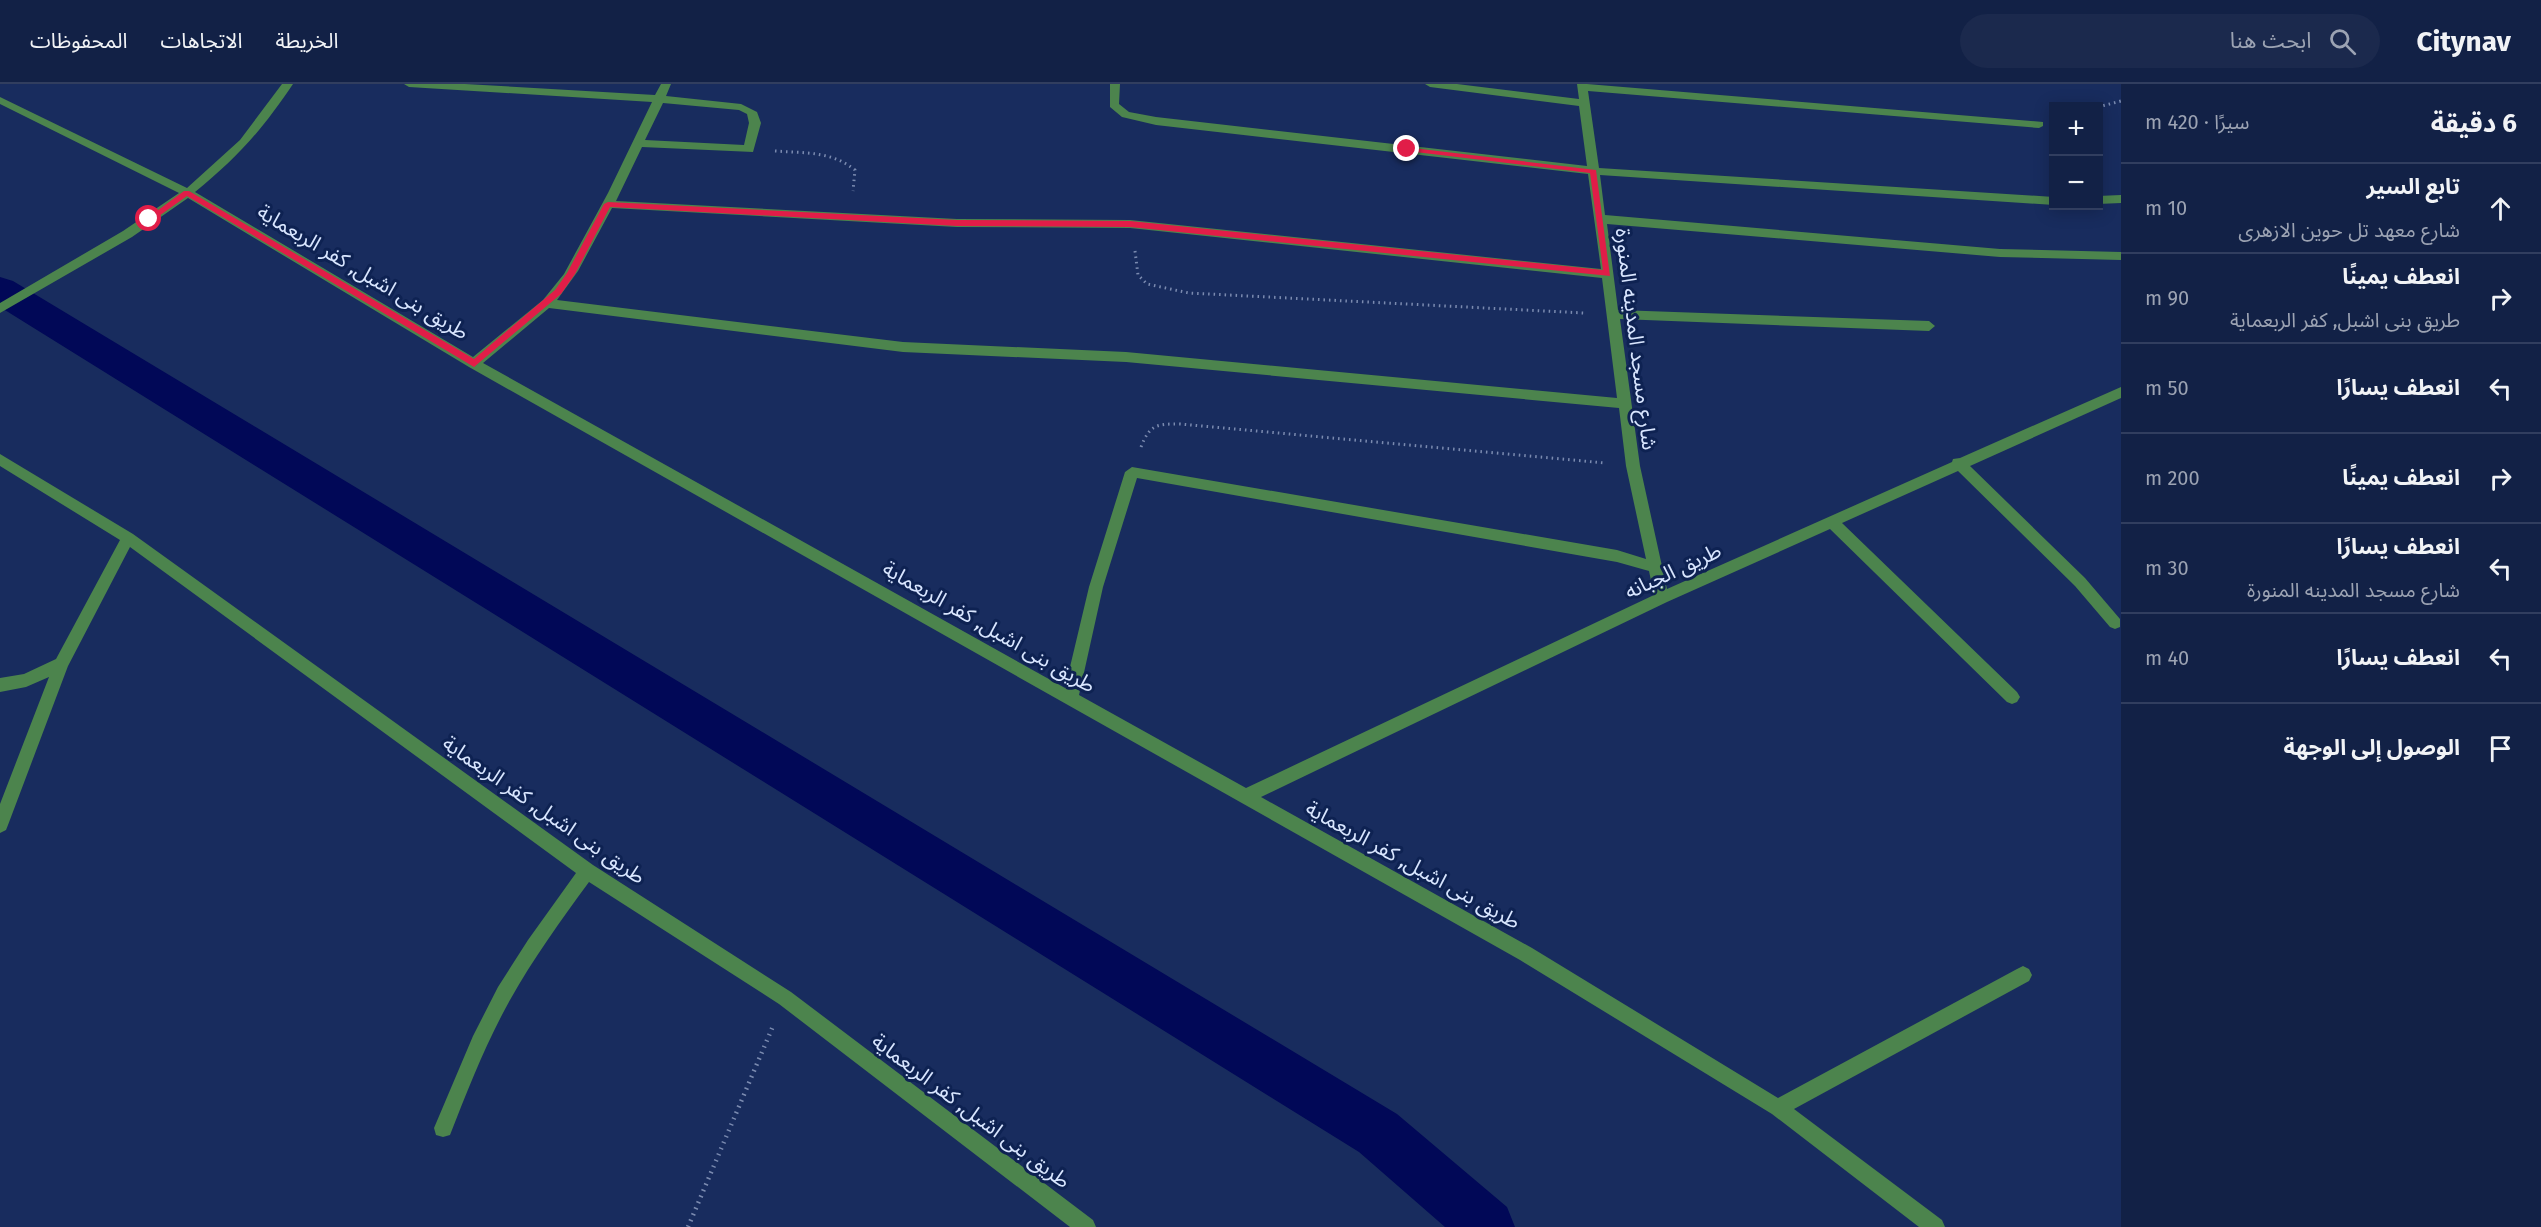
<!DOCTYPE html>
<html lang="ar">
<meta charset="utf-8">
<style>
:root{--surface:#122146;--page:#1b294d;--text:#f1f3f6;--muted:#9ca3b3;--line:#313e5f}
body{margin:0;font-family:"Fira Sans","Noto Sans Arabic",sans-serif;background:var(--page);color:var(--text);direction:rtl}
.controls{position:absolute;right:18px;top:18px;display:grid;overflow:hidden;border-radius:0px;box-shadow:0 3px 15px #0003}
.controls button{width:54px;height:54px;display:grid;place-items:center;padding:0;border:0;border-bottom:2px solid var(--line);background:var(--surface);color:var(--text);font:30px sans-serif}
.stop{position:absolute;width:18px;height:18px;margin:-14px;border:4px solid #e11d48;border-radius:50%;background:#fff}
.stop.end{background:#e11d48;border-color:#fff;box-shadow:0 2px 6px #0008}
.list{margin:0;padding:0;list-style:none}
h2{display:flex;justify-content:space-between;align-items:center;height:78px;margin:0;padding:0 24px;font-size:26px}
h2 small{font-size:20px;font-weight:400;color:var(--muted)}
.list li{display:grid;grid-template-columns:39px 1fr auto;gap:18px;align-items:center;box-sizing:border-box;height:90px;padding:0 24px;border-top:2px solid var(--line)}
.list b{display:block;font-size:22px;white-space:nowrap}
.list p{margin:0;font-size:20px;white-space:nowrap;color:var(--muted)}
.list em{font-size:20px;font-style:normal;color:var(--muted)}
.icon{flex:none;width:33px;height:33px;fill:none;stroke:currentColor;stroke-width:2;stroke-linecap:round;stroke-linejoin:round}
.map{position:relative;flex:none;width:2121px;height:1143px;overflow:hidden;direction:ltr}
header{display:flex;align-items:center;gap:36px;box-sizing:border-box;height:84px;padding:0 30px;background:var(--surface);border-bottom:2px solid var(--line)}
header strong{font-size:28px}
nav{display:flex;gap:33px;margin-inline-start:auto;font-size:21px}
.search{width:420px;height:54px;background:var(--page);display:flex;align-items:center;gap:15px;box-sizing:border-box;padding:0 21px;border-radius:33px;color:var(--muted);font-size:22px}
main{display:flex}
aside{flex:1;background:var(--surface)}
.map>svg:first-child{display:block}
</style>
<header>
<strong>Citynav</strong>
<div class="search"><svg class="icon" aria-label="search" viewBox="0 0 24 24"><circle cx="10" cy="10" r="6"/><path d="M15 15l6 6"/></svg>ابحث هنا</div>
<nav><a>الخريطة</a><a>الاتجاهات</a><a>المحفوظات</a></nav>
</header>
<main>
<aside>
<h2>6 دقيقة<small>سيرًا · 420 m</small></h2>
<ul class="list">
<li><svg class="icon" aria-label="ahead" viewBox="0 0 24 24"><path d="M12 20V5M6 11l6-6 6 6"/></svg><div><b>تابع السير</b><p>شارع معهد تل حوين الازهرى</p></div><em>10 m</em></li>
<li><svg class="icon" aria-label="right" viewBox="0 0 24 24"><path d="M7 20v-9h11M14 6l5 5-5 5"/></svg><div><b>انعطف يمينًا</b><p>طريق بنى اشبل, كفر الربعماية</p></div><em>90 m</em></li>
<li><svg class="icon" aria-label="left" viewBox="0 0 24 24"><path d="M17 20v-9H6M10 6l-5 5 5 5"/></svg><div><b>انعطف يسارًا</b></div><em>50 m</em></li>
<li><svg class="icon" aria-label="right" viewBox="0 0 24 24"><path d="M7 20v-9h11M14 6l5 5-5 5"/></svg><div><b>انعطف يمينًا</b></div><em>200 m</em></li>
<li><svg class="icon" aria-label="left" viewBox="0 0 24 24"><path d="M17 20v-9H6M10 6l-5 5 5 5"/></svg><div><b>انعطف يسارًا</b><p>شارع مسجد المدينه المنورة</p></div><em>30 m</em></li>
<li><svg class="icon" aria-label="left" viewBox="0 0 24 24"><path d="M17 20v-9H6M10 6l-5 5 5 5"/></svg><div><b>انعطف يسارًا</b></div><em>40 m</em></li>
<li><svg class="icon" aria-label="arrive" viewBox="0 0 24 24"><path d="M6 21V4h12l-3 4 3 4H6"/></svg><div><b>الوصول إلى الوجهة</b></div></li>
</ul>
</aside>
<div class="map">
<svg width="2121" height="1143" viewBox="0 0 2121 1143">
<rect width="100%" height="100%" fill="#182c5e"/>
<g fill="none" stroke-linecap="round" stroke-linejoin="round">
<path fill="#010857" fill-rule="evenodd" d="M0,193L13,197L1397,1030L1507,1123L1515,1143H1445L1359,1068L0,223Z"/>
<path stroke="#7b8bb0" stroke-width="3" stroke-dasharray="1.5 4" stroke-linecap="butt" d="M2098,23L2121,17
M775,67C803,69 832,67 855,86L853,107
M1135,167L1138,191L1147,200L1189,209L1584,229
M1141,363C1150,340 1157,340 1180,340L1605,379"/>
<path stroke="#7b8bb0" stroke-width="4.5" stroke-dasharray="1.5 5" stroke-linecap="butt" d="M688,1143L773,942"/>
<path fill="#4c844d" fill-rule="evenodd" d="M282,0H293C262,46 238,73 195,108L473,273L543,216L564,190L608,109L652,18L409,3L404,0H465L655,11L661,0H671L666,12L741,20L757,28L761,39L753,68L642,63L616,117L957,135L1130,136L1601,185L1588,90L1156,41L1122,33L1110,23V0H1120L1119,20L1129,28L1156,33L1587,82L1579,22L1430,3L1425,0H1457L1579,15L1577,0H1587L2043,38V42L2039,44L1588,7L1599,84L2054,113V121L1600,91L1605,131L2000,165L2121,168V176L2000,173L1607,140L1618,226L1929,237L1935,242L1929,247L1620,235L1640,382L1667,505L1952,378L1953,375L1960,374L2121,303V314L1970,382L2085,494L2120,535V543L2115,545L2110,543L2075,502L1958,387L1842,439L2017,608L2020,613L2017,618L2012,620L2007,618L1830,445L1667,518L1261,713L1532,864L1778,1014L2017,885L2023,882L2029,885L2032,891L2029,897L1794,1025L1942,1136L1945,1143H1919L1772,1030L1520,876L469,283L188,114L132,153L0,229V219L123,147L179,109L0,20V13L187,104L240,56ZM663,19L739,26L747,30L749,39L744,61L645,56ZM612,124L957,143L1130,144L1602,194L1617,314L1126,268L903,258L557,216L578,187ZM549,224L903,268L1126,278L1619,324L1626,382L1646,475L1617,466L1132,383L1125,388L1089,503L1065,604L483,279ZM1137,394L1617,478L1649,487L1654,511L1246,704L1079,611L1103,503Z
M2121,111V119L2098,120V112Z
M0,370L133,450L593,781L791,908L1093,1136L1096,1143H1070L779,920L589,798C561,836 533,875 510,916C486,959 468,1005 450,1051L443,1053L436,1051L434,1044L473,952L498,903L528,856L576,789L130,463L68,582L8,741L6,746L0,749V720L49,593L26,603L0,608V594L24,590L56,575L120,456L0,382Z"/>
</g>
<path fill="#e11d48" d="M1404,63L1596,86L1610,192L1130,143L957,142L610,123L575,190L561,210L474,283L187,112L152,137L146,135L184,107H189L474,275L555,206L567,189L604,120L608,118L957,136L1130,137L1603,186L1590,89L1407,67H1404Z"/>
<g text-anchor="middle" stroke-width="6" stroke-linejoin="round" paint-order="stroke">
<g font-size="21" fill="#d9e6ff" stroke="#0e2252">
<text transform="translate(363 188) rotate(31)" y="7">طريق بنى اشبل, كفر الربعماية</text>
<text transform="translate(1636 255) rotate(83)" y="7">شارع مسجد المدينه المنورة</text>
<text transform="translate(1673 487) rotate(-25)" y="7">طريق الجبانه</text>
<text transform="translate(989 543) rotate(30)" y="7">طريق بنى اشبل, كفر الربعماية</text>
<text transform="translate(544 726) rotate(35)" y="7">طريق بنى اشبل, كفر الربعماية</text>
<text transform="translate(1413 781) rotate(29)" y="7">طريق بنى اشبل, كفر الربعماية</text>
<text transform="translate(971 1027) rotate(37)" y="7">طريق بنى اشبل, كفر الربعماية</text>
</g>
</g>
</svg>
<div class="controls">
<button>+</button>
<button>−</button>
</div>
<div class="stop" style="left:149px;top:135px"></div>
<div class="stop end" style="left:1407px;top:65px"></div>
</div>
</main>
